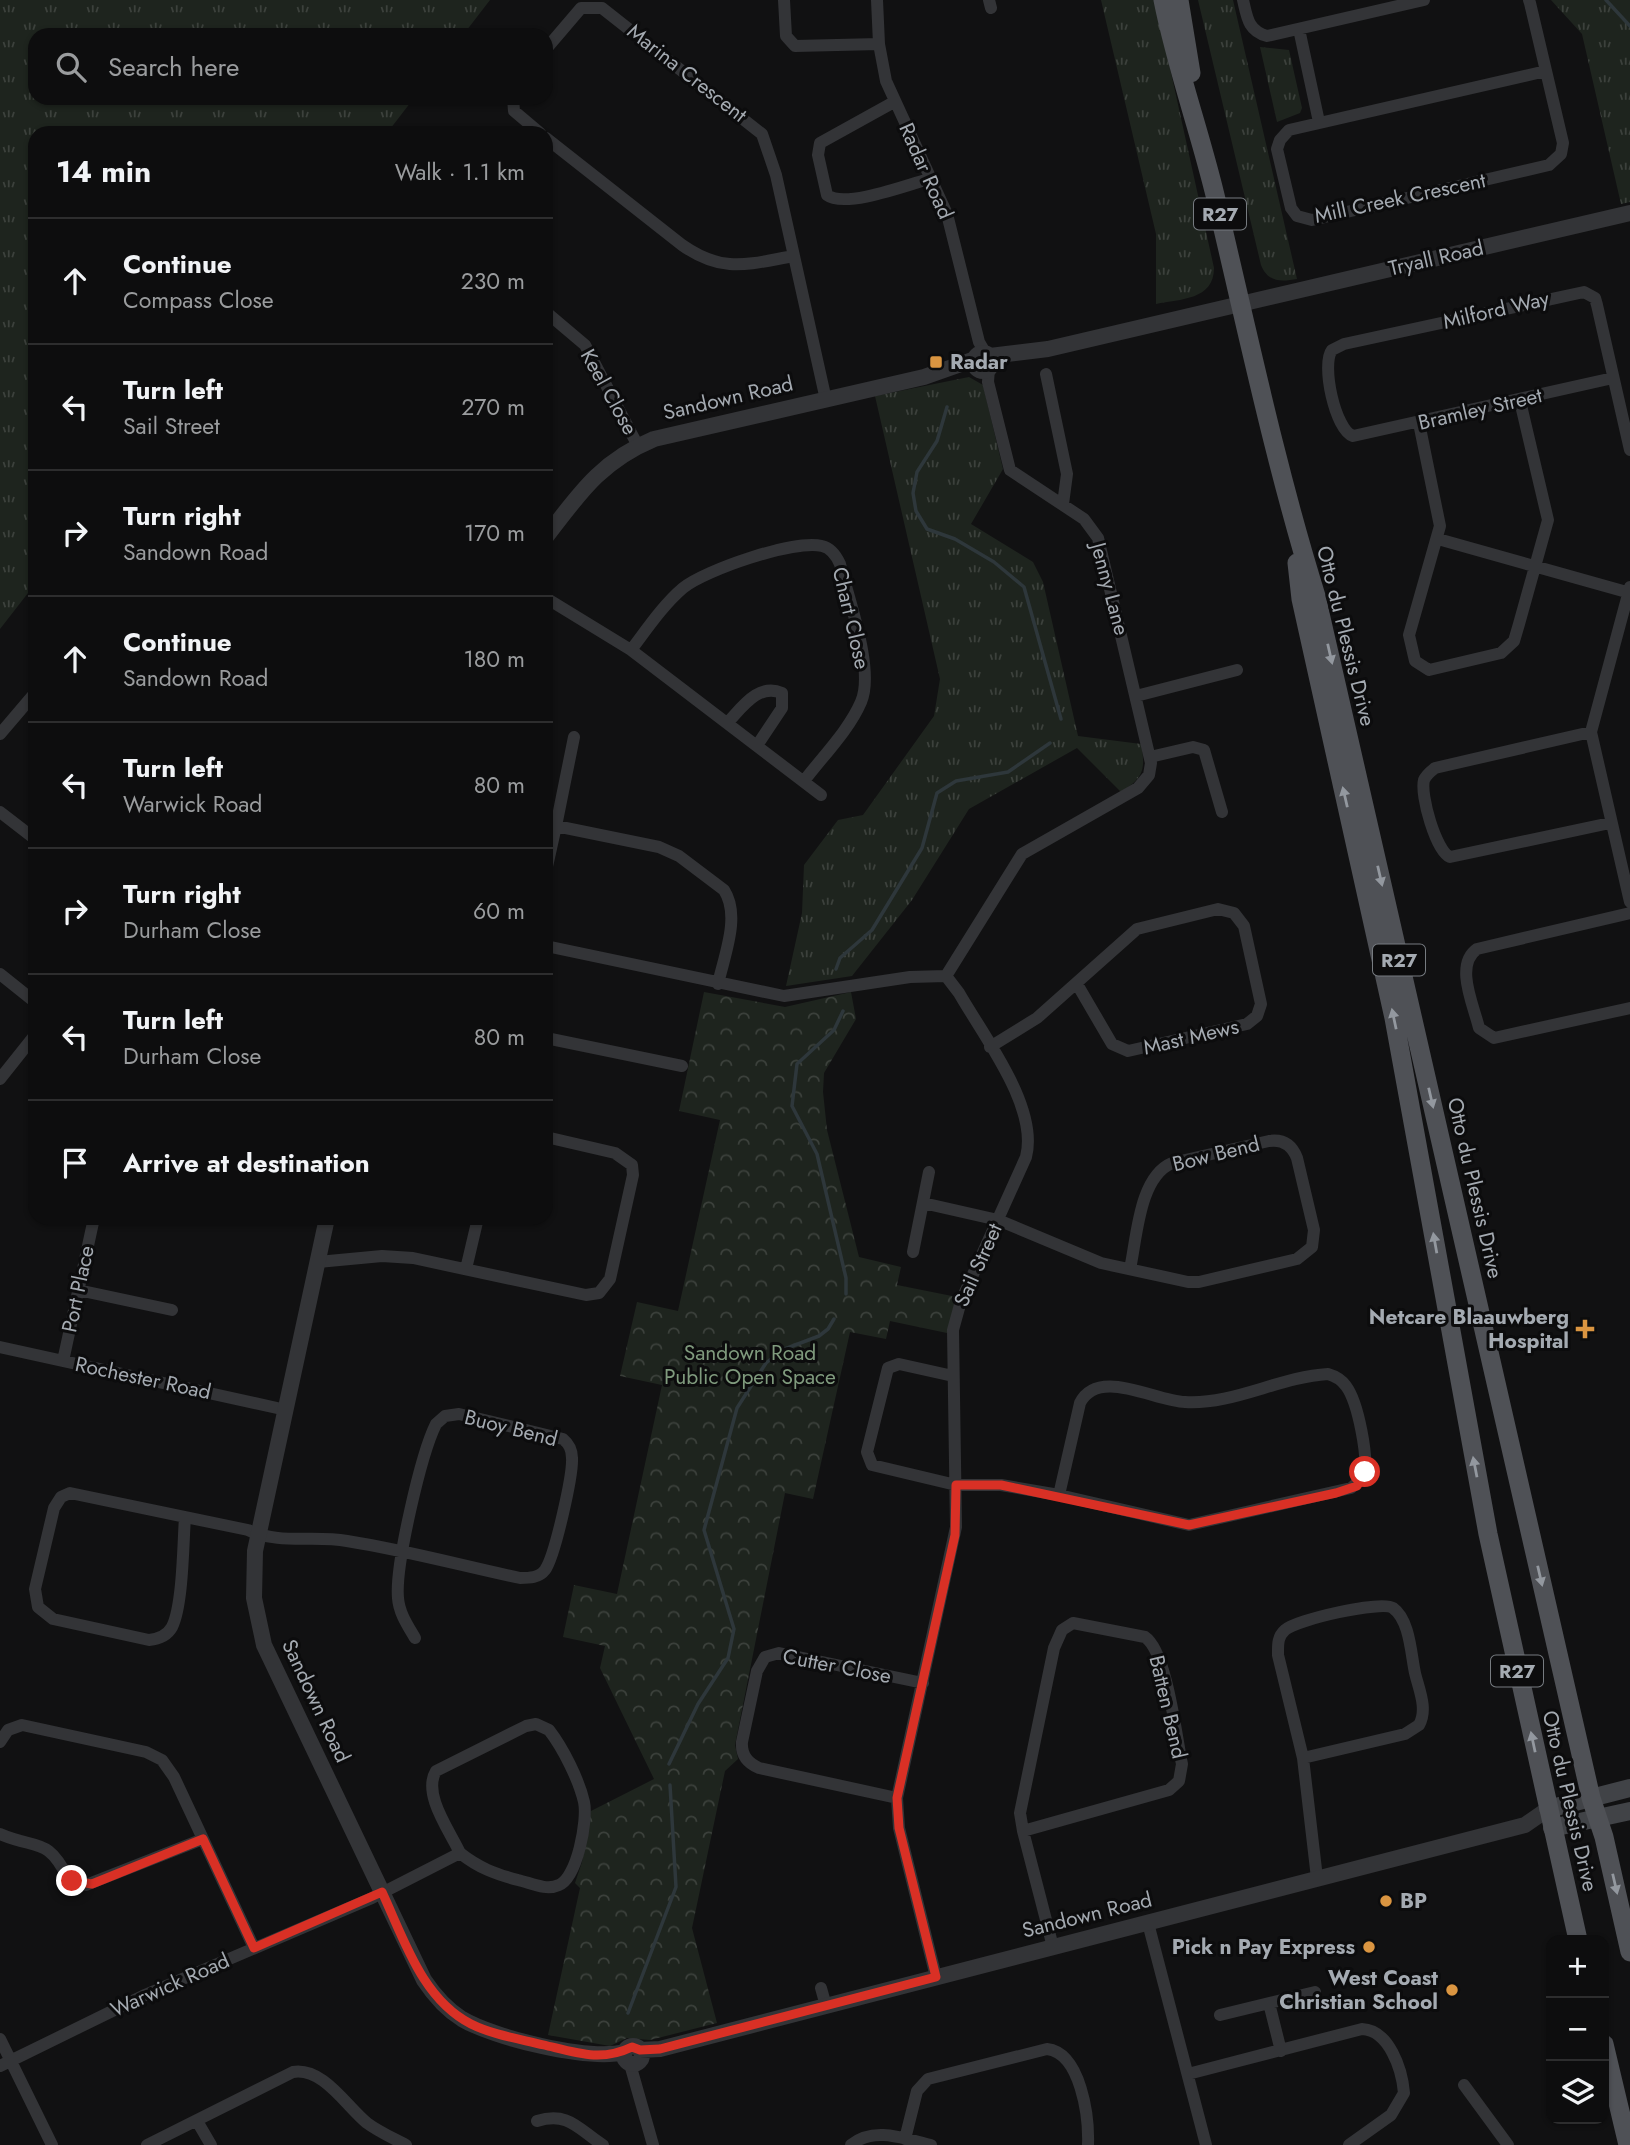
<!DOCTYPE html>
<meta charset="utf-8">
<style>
:root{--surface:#0d0d0e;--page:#161617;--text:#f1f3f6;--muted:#9a9c9e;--line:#2d2d2e}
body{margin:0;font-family:Jost,sans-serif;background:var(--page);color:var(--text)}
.controls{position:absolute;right:21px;bottom:21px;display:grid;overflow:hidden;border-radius:14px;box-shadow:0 2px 5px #0004}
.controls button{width:63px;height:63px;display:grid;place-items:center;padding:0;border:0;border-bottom:2px solid var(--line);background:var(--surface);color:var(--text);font:35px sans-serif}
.stop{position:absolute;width:21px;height:21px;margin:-16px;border:5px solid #d93025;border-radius:50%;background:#fff}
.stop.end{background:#d93025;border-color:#fff;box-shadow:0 2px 7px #0008}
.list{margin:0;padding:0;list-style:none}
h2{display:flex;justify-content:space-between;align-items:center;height:91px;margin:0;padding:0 28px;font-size:30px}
h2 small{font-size:23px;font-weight:400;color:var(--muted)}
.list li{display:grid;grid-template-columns:46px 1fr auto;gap:21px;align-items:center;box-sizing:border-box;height:126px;padding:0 28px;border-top:2px solid var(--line)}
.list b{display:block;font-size:26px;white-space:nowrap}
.list p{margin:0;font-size:23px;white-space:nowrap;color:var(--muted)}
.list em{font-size:23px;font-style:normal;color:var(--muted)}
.icon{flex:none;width:38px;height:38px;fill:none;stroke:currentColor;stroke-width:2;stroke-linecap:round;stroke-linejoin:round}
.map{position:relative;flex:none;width:1630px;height:2145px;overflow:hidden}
.search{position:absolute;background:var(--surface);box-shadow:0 2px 5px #0004;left:28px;top:28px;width:525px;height:77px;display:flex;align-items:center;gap:18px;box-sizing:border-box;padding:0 24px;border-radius:21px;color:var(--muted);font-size:26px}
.panel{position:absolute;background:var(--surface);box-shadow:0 2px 5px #0004;left:28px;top:126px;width:525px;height:1099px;border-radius:21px}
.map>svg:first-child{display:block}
</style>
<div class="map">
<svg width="1630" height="2145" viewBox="0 0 1630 2145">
<defs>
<pattern id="grass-tufts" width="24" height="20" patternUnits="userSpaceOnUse" patternTransform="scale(1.75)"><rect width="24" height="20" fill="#1e241e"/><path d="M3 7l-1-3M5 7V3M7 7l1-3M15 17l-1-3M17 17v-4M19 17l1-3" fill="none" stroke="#3c413c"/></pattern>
<pattern id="park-crowns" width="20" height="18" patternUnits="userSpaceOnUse" patternTransform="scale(1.75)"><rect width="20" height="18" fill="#1e241e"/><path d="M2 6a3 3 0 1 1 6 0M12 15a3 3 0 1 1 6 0" fill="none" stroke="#3c413c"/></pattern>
</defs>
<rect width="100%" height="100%" fill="#111112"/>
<path fill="url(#grass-tufts)" d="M0,0H490L463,35H35V98H414L387,133H35V584L0,629Z
M1101,0H1155L1214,268C1214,300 1180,299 1156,304V234Z
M1198,0H1233L1297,279C1280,282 1268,282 1261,265Z
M1551,0H1630V202L1621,204L1582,34Z
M1260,47L1289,50L1302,108L1300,113L1277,122Z
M969,377L983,385L1003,469L971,524L1033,562L1043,582L1078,736L1141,744C1146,770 1143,778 1121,792L1077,748L969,809L912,900L852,976L786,986L802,913L804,865L838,820L863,815L934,716L940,679L875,396Z"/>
<path fill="url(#park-crowns)" d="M704,992L785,1007L851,992L856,1019L824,1073L823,1092L827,1130L859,1257L901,1267L897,1285L957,1297L947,1333L890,1321L886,1339L850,1332L813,1499L785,1493L735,1745L738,1759L725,1771L692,1928L717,2023L650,2040L627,2038L610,2046L548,2035L580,1888L575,1883L582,1862L591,1811L654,1779L600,1668L605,1646L563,1637L574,1585L617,1594L662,1385L620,1376L637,1302L678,1311L720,1120L679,1111Z"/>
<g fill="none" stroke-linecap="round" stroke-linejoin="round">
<path stroke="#2e373b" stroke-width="3.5" d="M1606,0L1630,26
M947,407L937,441L917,472L913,493L916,511L927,529L955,539L994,562L1024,587L1061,719
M836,969L840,958L872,930L922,848L937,793L956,781L1008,772L1050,743
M843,1011L834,1030L797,1064L792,1106L817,1154L846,1278V1294
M669,1764L698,1704L728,1658L734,1629L704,1530L737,1408L766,1363L782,1350L819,1336L828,1329L834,1319
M628,2013L676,1887L670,1785"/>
<path stroke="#333437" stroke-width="12" d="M784,0L786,36L795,46L879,44
M877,0L879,44L886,81L947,214L979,342L986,354
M989,0L991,8
M1243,0C1247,17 1248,31 1267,36L1424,0
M1529,0L1530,3L1563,143L1561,154L1549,165L1312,220L1297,216L1291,208L1277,149L1280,140L1289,130L1546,71
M1299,29L1319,122
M546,49L581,8H602L762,134L776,175L826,400
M513,98L514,111L540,133
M894,102L820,143L818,155L827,195C845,209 910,184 932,178
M546,138L682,245C723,274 748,264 794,256
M546,312L585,345L638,446
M1046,374L1067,474L1063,504
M1613,378L1353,436C1335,430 1321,364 1332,350L1344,344L1584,292L1595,298L1597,305L1630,450
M1419,423L1440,526L1409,635L1415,661L1429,670L1501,653L1514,641L1519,624L1548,520L1520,401
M1438,539L1630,593
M1630,587L1591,732L1630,902
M546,598L631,650L821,795
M631,650C647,629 663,605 683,588C705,570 795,539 822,546C831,548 836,555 840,564C848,598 875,670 861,702C849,730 823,756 804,781
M1136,696L1237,670
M729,721C743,706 759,683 782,693V708L758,744
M1591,732L1435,768C1430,772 1426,775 1424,780C1420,795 1436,851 1450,857L1610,823
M0,734L35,693
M1150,757L1193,747L1204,750L1222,812
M0,812L35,839
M556,826L574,737
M546,871L556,826L659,847L679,856L724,890C741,916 724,956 718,984
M1630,913L1477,949C1454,965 1474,1006 1479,1028L1494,1038L1630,1008
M546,946L784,996L910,977L946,976L959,993C984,1037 1039,1107 1026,1157L961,1301L953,1330L956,1527L897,1798L899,1828L936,1977
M0,974L35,1002
M946,976L1022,854L1138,788L1149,775L1151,763L1098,538L1084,519L1010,470L988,382L989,368
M546,1038L682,1066
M990,1047L1037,1018L1137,929L1218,909L1234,913L1244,926L1261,1004L1257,1016L1247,1024L1128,1051L1112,1044L1077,984
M0,1079L35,1035
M923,1203L998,1220L1101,1263L1188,1282H1199L1297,1259L1312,1247L1314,1230L1297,1158C1292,1145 1283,1139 1269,1141L1172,1163C1139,1177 1137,1237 1130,1269
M913,1252L929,1172
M318,1262L382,1256L413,1258L586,1295L599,1293L610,1279L633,1175L632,1165L615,1153L546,1137
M466,1269L478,1218
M78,1290L172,1310
M0,1347L286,1410
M63,1361L94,1218
M953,1376L899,1364L888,1368L867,1452L872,1465L956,1485H1001L1059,1495L1189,1525L1351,1488L1364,1477C1369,1458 1358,1402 1346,1386C1341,1379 1335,1376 1328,1374C1279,1377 1233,1405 1185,1402C1155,1401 1098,1367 1080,1403L1059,1495
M185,1517C183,1544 183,1605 172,1627C167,1636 159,1639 149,1640L53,1619L38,1607L35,1589L54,1508L61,1497L70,1493L248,1530C280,1545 313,1535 347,1541C405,1550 463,1566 520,1578C529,1578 539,1578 545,1570C555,1556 573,1475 572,1458C572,1449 569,1444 563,1439L459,1414L445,1416L436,1424C421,1454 395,1566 398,1598C399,1613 408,1626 415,1638
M0,1742L8,1730L22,1725L146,1752L162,1760L174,1777L254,1948
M1303,1758L1405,1734L1419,1725C1428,1709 1419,1690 1415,1673C1411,1655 1410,1620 1393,1608C1382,1600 1295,1620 1285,1630C1277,1637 1278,1646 1278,1655L1303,1758L1317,1878
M897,1798L759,1768C747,1763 741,1755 742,1742L757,1671L765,1657L779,1653L923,1683
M1023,1831L1169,1790L1179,1781L1182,1764C1176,1736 1167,1652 1145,1637L1073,1623L1062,1630L1054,1648L1020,1813L1023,1831L1053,1947
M0,1834C37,1850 47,1836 68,1878L86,1885L203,1839
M1148,1923L1206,2145
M821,1988L826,2006
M1269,2003L1281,2051
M1220,2015L1315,1992
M0,2039L52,2145
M630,2064L653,2145
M0,2066L145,1995L372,1898L460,1853C450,1831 422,1794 436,1771L526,1726L536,1724L549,1730C563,1748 579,1780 584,1802C588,1820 577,1878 559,1885C546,1891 531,1883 518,1880C495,1874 479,1868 460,1853
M1188,2074L1362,2029C1389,2030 1402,2069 1404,2093L1391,2115L1349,2145
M1464,2085L1508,2145
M197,2121L211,2145
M537,2121C569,2111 579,2130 603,2145
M905,2139L917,2091L928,2079L1047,2049C1081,2053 1089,2117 1088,2145
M147,2145L293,2072C323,2067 346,2106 367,2123C379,2132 393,2138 406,2145
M851,2145C874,2126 905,2139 931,2145"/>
<path stroke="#333437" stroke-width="16" d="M974 362a9 9 0 1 1 18 0a9 9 0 1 1-18 0Z
M990,356L1048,349L1630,213
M546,537C579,494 601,461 654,439L924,377L975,359
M327,1218L255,1551L254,1598L264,1645L424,1980C434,1995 446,2009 462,2019C494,2038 588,2061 625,2052
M624 2055a9 9 0 1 1 18 0a9 9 0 1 1-18 0Z
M640,2050L660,2049L1525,1825L1548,1809"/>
<path stroke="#414347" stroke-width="18" d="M1548,1809L1630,1788
M1552,1828L1630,1811"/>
<path stroke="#4f5156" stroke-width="19" d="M1163,0C1176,66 1199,129 1215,195C1247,329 1275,464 1316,596L1591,1798L1604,1837L1630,1952
M1179,0L1191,73
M1297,563L1301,599L1394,1018L1488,1534L1578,1940
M1604,2044L1628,2145"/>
</g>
<defs><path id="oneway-solid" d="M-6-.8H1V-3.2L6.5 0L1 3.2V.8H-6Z" transform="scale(1.75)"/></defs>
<g fill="#93989f">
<use href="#oneway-solid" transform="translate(1330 654) rotate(77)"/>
<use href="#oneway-solid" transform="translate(1345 797) rotate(-103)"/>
<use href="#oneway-solid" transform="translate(1380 876) rotate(77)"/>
<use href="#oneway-solid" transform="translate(1394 1019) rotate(-102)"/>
<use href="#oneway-solid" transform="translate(1431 1098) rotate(77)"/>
<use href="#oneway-solid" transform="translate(1435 1243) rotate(-100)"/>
<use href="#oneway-solid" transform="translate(1475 1467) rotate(-101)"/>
<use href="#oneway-solid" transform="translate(1540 1576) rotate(77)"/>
<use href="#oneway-solid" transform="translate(1533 1742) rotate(-102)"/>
<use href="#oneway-solid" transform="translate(1615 1884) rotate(77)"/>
</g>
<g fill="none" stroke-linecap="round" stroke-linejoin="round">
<path stroke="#d93025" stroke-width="9" d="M72,1881L92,1884L203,1839L254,1948L382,1892C404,1939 422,1999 471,2024C493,2035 520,2039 544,2045C577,2053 601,2062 632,2047L640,2050L660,2049L936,1977L899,1828L897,1798L955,1535L956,1485H1001L1189,1525L1336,1493L1357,1486L1365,1472"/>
</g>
<g fill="#da9541" stroke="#0c0c0d" stroke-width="2.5">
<rect x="929" y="355" width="14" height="14" rx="3.5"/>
<path d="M1581.5 1318.5h7v7h7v7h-7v7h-7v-7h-7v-7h7z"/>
<circle cx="1386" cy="1901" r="7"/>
<circle cx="1369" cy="1947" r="7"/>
<circle cx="1452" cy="1990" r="7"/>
</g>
<g text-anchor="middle" stroke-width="6" stroke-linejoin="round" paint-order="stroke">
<g fill="#0c0c0d" stroke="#767b80" stroke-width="2">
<rect x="1194" y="198.5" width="52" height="31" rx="5"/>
<rect x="1373" y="944.5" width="52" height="31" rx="5"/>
<rect x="1491" y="1655.5" width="52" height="31" rx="5"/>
</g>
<g font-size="19" font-weight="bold" fill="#a4aab1">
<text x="1220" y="221">R27</text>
<text x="1399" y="967">R27</text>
<text x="1517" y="1678">R27</text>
</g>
<g font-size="21" fill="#a4aab1" stroke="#0c0c0d">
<text transform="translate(687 73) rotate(38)" y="7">Marina Crescent</text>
<text transform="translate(926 171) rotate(66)" y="7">Radar Road</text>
<text transform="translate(1400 198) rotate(-12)" y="7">Mill Creek Crescent</text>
<text transform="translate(1436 258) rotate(-13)" y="7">Tryall Road</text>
<text transform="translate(1496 310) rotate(-13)" y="7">Milford Way</text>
<text transform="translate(609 392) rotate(61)" y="7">Keel Close</text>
<text transform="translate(728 398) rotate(-13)" y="7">Sandown Road</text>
<text transform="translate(1480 409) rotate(-13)" y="7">Bramley Street</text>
<text transform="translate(1110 589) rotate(75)" y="7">Jenny Lane</text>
<text transform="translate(851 618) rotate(77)" y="7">Chart Close</text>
<text transform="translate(1346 636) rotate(76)" y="7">Otto du Plessis Drive</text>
<text transform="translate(1191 1037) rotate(-13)" y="7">Mast Mews</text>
<text transform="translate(1216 1154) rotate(-14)" y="7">Bow Bend</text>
<text transform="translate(1475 1188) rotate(77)" y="7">Otto du Plessis Drive</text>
<text transform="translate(978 1265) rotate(-66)" y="7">Sail Street</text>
<text transform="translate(78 1289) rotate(-78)" y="7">Port Place</text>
<text transform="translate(143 1378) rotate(12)" y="7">Rochester Road</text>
<text transform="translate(511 1428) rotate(14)" y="7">Buoy Bend</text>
<text transform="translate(837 1666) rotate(11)" y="7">Cutter Close</text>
<text transform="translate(316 1701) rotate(65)" y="7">Sandown Road</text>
<text transform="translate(1168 1707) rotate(77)" y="7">Batten Bend</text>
<text transform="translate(1570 1801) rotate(77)" y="7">Otto du Plessis Drive</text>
<text transform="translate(1087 1915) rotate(-14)" y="7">Sandown Road</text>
<text transform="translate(170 1985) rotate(-24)" y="7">Warwick Road</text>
</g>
<g font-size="21" font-weight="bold" fill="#a4aab1" stroke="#0c0c0d" text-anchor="end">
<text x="950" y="369" text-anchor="start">Radar</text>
<text x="1569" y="1324">Netcare Blaauwberg<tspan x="1569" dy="24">Hospital</tspan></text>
<text x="1400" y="1908" text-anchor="start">BP</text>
<text x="1355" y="1954">Pick n Pay Express</text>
<text x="1438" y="1985">West Coast<tspan x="1438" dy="24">Christian School</tspan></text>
</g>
<g font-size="21" fill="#7f9a7d" stroke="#0c0c0d">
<text x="750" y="1360">Sandown Road<tspan x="750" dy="24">Public Open Space</tspan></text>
</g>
</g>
</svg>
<div class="controls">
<button>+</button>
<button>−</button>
<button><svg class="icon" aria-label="layers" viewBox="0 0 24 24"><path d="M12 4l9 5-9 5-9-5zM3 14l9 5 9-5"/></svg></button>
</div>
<div class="stop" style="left:1365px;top:1472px"></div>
<div class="stop end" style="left:72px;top:1881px"></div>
<div class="search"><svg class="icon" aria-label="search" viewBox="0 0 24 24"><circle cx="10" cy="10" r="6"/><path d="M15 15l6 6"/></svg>Search here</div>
<section class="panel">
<h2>14 min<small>Walk · 1.1 km</small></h2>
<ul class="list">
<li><svg class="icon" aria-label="ahead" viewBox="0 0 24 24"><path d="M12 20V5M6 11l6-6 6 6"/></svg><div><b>Continue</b><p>Compass Close</p></div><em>230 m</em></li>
<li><svg class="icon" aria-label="left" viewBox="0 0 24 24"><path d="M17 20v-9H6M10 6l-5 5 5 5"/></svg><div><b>Turn left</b><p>Sail Street</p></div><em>270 m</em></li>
<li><svg class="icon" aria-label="right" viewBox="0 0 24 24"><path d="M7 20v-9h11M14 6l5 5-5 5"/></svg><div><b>Turn right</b><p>Sandown Road</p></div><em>170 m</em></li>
<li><svg class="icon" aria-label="ahead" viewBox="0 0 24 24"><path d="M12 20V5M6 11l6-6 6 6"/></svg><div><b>Continue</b><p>Sandown Road</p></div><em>180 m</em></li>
<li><svg class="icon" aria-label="left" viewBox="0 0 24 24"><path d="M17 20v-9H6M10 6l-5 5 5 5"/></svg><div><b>Turn left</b><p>Warwick Road</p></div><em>80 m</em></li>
<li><svg class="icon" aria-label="right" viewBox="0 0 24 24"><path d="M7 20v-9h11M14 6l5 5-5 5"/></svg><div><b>Turn right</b><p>Durham Close</p></div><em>60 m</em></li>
<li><svg class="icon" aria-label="left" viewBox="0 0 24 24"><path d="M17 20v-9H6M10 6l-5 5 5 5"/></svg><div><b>Turn left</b><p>Durham Close</p></div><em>80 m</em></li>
<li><svg class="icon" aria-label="arrive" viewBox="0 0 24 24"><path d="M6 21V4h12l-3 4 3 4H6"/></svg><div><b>Arrive at destination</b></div></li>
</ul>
</section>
</div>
